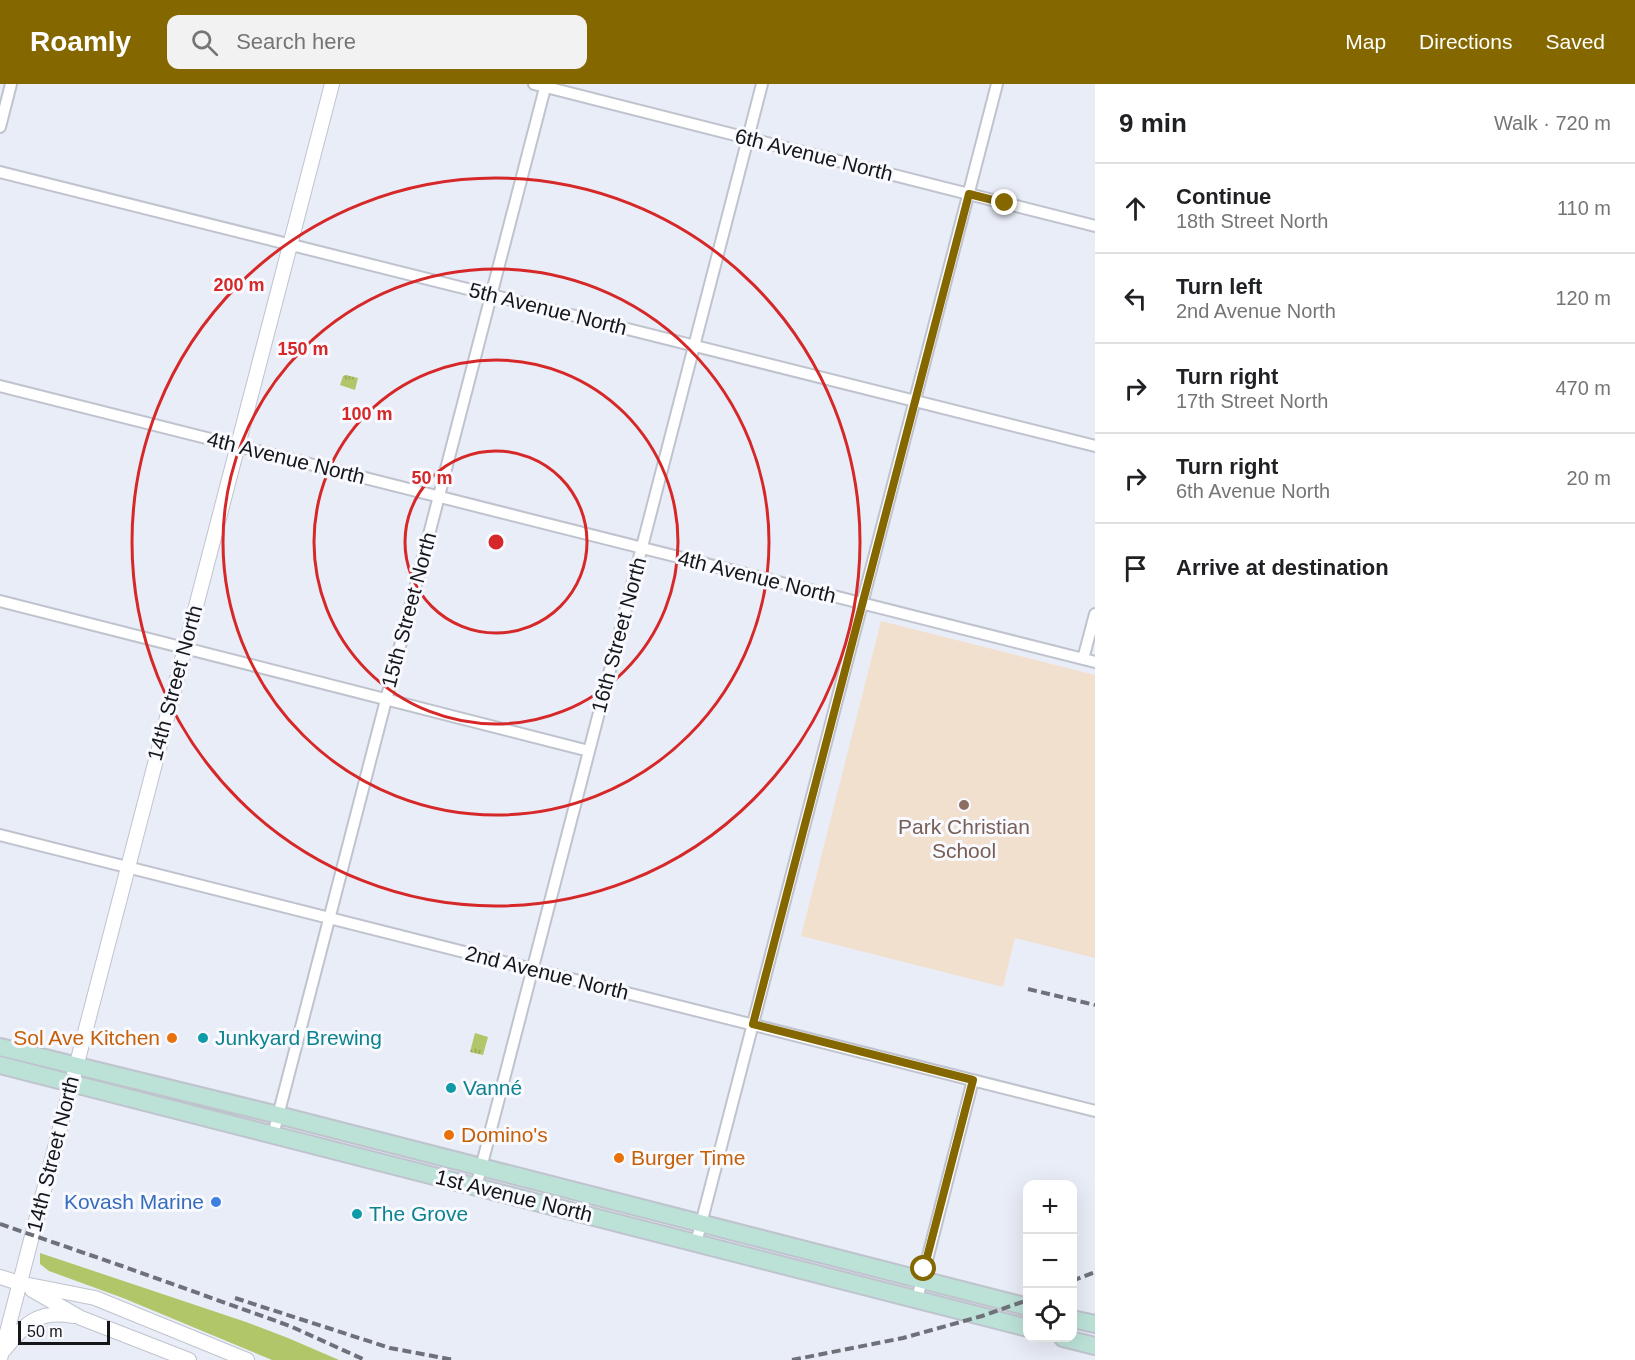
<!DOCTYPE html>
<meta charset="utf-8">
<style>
:root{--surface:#fff;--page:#f2f2f2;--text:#202124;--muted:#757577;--line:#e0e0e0;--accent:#856700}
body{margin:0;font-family:Helvetica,sans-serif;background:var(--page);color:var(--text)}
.controls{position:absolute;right:18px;bottom:18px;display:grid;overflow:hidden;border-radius:12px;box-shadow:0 6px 24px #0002}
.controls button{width:54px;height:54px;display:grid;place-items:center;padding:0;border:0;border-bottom:2px solid var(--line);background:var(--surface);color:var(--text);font:30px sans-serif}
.scale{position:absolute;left:18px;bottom:15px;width:92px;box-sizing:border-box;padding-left:6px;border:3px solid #141619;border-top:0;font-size:16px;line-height:21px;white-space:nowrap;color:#141619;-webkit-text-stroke:4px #f9faff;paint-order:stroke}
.stop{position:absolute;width:18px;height:18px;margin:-14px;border:4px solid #856700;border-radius:50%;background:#fff}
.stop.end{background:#856700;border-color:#fff;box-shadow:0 2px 6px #0008}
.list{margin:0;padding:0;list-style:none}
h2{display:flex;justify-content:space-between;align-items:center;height:78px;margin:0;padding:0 24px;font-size:26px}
h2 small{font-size:20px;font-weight:400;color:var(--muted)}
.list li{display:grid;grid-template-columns:39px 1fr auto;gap:18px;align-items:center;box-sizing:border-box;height:90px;padding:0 24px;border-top:2px solid var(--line)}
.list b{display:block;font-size:22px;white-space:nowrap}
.list p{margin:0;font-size:20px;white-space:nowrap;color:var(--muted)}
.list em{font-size:20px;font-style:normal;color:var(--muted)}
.icon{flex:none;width:33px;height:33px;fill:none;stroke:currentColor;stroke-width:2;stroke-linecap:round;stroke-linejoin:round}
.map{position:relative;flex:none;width:1095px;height:1276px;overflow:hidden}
header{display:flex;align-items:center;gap:36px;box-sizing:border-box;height:84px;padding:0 30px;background:var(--accent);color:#fff}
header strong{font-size:28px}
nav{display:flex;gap:33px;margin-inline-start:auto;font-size:21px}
.search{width:420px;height:54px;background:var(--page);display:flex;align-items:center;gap:15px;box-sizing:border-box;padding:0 21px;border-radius:12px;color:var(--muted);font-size:22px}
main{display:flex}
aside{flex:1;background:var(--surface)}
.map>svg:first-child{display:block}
</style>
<header>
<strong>Roamly</strong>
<div class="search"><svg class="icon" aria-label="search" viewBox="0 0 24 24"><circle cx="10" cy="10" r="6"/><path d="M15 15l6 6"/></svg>Search here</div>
<nav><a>Map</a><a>Directions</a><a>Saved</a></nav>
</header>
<main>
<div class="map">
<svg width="1095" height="1276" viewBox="0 0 1095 1276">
<defs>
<pattern id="park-tufts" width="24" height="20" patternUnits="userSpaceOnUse" patternTransform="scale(1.5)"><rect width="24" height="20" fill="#b1c569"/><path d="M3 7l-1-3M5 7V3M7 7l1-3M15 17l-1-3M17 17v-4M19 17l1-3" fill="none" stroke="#97a85a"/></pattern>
</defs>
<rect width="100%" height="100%" fill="#e9edf7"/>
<path fill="#f2e0cf" d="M881,537L1095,591V874L1015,854L1003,903L801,852Z"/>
<path fill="#b1c569" d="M40,1169L246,1238L288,1254L339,1276H272L123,1214L49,1187L40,1180Z"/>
<path fill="url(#park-tufts)" d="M346,291L358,294L355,306L340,301L343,292Z
M475,949L488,953L483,971L470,968Z"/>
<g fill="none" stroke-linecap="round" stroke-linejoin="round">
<defs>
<path id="minor" d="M534,0L1095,142
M0,43L11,0
M0,88L1095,362
M0,302L1095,578
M0,517L589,667
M1083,575L1095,530
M0,751L1095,1027
M273,1051L546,0
M476,1103L762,0
M696,1159L997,0
M917,1215L973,996"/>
<path id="tertiary" d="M0,1193L19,1199L95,1214L247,1276
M32,1206L81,1234L189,1276
M4,1266C25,1240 38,1225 73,1232
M0,1275L332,0"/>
<path id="secondary" d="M0,963L278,1031L1028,1223
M0,981L1028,1244
M1072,1235L1095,1240
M1063,1254L1095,1262"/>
</defs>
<use href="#minor" stroke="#bfc3cd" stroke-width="14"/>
<use href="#tertiary" stroke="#bfc3cd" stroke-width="16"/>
<use href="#secondary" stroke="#bfc3cd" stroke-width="20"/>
<use href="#minor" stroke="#fff" stroke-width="10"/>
<use href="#tertiary" stroke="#fff" stroke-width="14"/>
<use href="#secondary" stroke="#bce2d8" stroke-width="16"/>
<path stroke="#6e7177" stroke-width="4" stroke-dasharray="9 4.5" stroke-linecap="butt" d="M1028,905L1095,921
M0,1140L122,1182L290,1242L365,1276
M1072,1197L1095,1188
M235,1214L390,1264L454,1276
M792,1276L903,1254L982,1232L1028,1216"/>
</g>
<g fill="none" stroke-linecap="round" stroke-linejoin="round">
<path stroke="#856700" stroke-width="8" d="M924,1185L973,996L753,940L969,110L1005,119"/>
</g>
<g fill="none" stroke="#d62828" stroke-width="3">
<circle cx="496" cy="458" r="91"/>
<circle cx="496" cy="458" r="182"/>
<circle cx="496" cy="458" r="273"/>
<circle cx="496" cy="458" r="364"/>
</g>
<circle fill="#8d6e63" stroke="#f9faff" stroke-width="2" cx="964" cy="721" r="6"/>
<g fill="#e8710a" stroke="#f9faff" stroke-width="2">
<circle cx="172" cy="954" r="6"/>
<circle cx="449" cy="1051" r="6"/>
<circle cx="619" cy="1074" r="6"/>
</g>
<g fill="#0f9aa8" stroke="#f9faff" stroke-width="2">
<circle cx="203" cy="954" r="6"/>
<circle cx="451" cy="1004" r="6"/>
<circle cx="357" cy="1130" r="6"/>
</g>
<circle fill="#3f7fe0" stroke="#f9faff" stroke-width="2" cx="216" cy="1118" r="6"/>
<g text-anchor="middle" stroke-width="6" stroke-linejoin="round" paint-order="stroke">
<g font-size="21" fill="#141619" stroke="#f9faff">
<text transform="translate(814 71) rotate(14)" y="7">6th Avenue North</text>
<text transform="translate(548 225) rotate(14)" y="7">5th Avenue North</text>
<text transform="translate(286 374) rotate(14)" y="7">4th Avenue North</text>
<text transform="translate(757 493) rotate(14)" y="7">4th Avenue North</text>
<text transform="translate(409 526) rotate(-75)" y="7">15th Street North</text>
<text transform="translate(619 551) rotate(-75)" y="7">16th Street North</text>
<text transform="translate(175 599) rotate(-75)" y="7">14th Street North</text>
<text transform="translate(547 889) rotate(14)" y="7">2nd Avenue North</text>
<text transform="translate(53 1070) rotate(-76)" y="7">14th Street North</text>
<text transform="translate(514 1112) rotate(14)" y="7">1st Avenue North</text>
</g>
<g font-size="21" fill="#785e54" stroke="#f9faff">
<text x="964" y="750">Park Christian<tspan x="964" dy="24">School</tspan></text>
</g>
<g font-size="21" fill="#c56008" stroke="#f9faff" text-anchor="start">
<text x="160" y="961" text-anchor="end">Sol Ave Kitchen</text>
<text x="461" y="1058">Domino's</text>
<text x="631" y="1081">Burger Time</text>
</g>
<g font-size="21" fill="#0d838f" stroke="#f9faff" text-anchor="start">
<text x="215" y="961">Junkyard Brewing</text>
<text x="463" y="1011">Vanné</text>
<text x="369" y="1137">The Grove</text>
</g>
<g font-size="21" fill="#366cbe" stroke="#f9faff" text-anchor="end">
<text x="204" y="1125">Kovash Marine</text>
</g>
</g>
<circle cx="496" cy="458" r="9" fill="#d62828" stroke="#f9faff" stroke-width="3"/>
<g font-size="18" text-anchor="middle" font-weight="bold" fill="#d62828" stroke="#f9faff" stroke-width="6" stroke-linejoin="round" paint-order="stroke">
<text x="239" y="207">200 m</text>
<text x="303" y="271">150 m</text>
<text x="367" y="336">100 m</text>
<text x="432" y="400">50 m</text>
</g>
</svg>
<div class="controls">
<button>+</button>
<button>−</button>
<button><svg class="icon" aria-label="locate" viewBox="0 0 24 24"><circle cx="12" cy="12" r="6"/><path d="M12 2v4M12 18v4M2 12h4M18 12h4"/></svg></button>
</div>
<div class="scale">50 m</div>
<div class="stop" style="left:924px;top:1185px"></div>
<div class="stop end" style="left:1005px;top:119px"></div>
</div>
<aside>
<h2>9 min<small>Walk · 720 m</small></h2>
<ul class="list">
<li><svg class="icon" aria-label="ahead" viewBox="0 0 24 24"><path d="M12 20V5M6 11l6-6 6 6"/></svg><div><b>Continue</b><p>18th Street North</p></div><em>110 m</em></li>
<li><svg class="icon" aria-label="left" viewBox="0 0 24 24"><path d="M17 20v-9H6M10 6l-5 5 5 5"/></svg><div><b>Turn left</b><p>2nd Avenue North</p></div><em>120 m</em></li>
<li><svg class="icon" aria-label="right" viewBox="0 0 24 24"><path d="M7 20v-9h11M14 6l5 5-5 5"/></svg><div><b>Turn right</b><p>17th Street North</p></div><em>470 m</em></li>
<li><svg class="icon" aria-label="right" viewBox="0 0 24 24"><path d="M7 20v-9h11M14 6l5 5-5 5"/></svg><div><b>Turn right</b><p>6th Avenue North</p></div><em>20 m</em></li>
<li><svg class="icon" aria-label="arrive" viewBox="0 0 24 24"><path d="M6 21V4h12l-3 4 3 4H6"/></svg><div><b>Arrive at destination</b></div></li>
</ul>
</aside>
</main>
